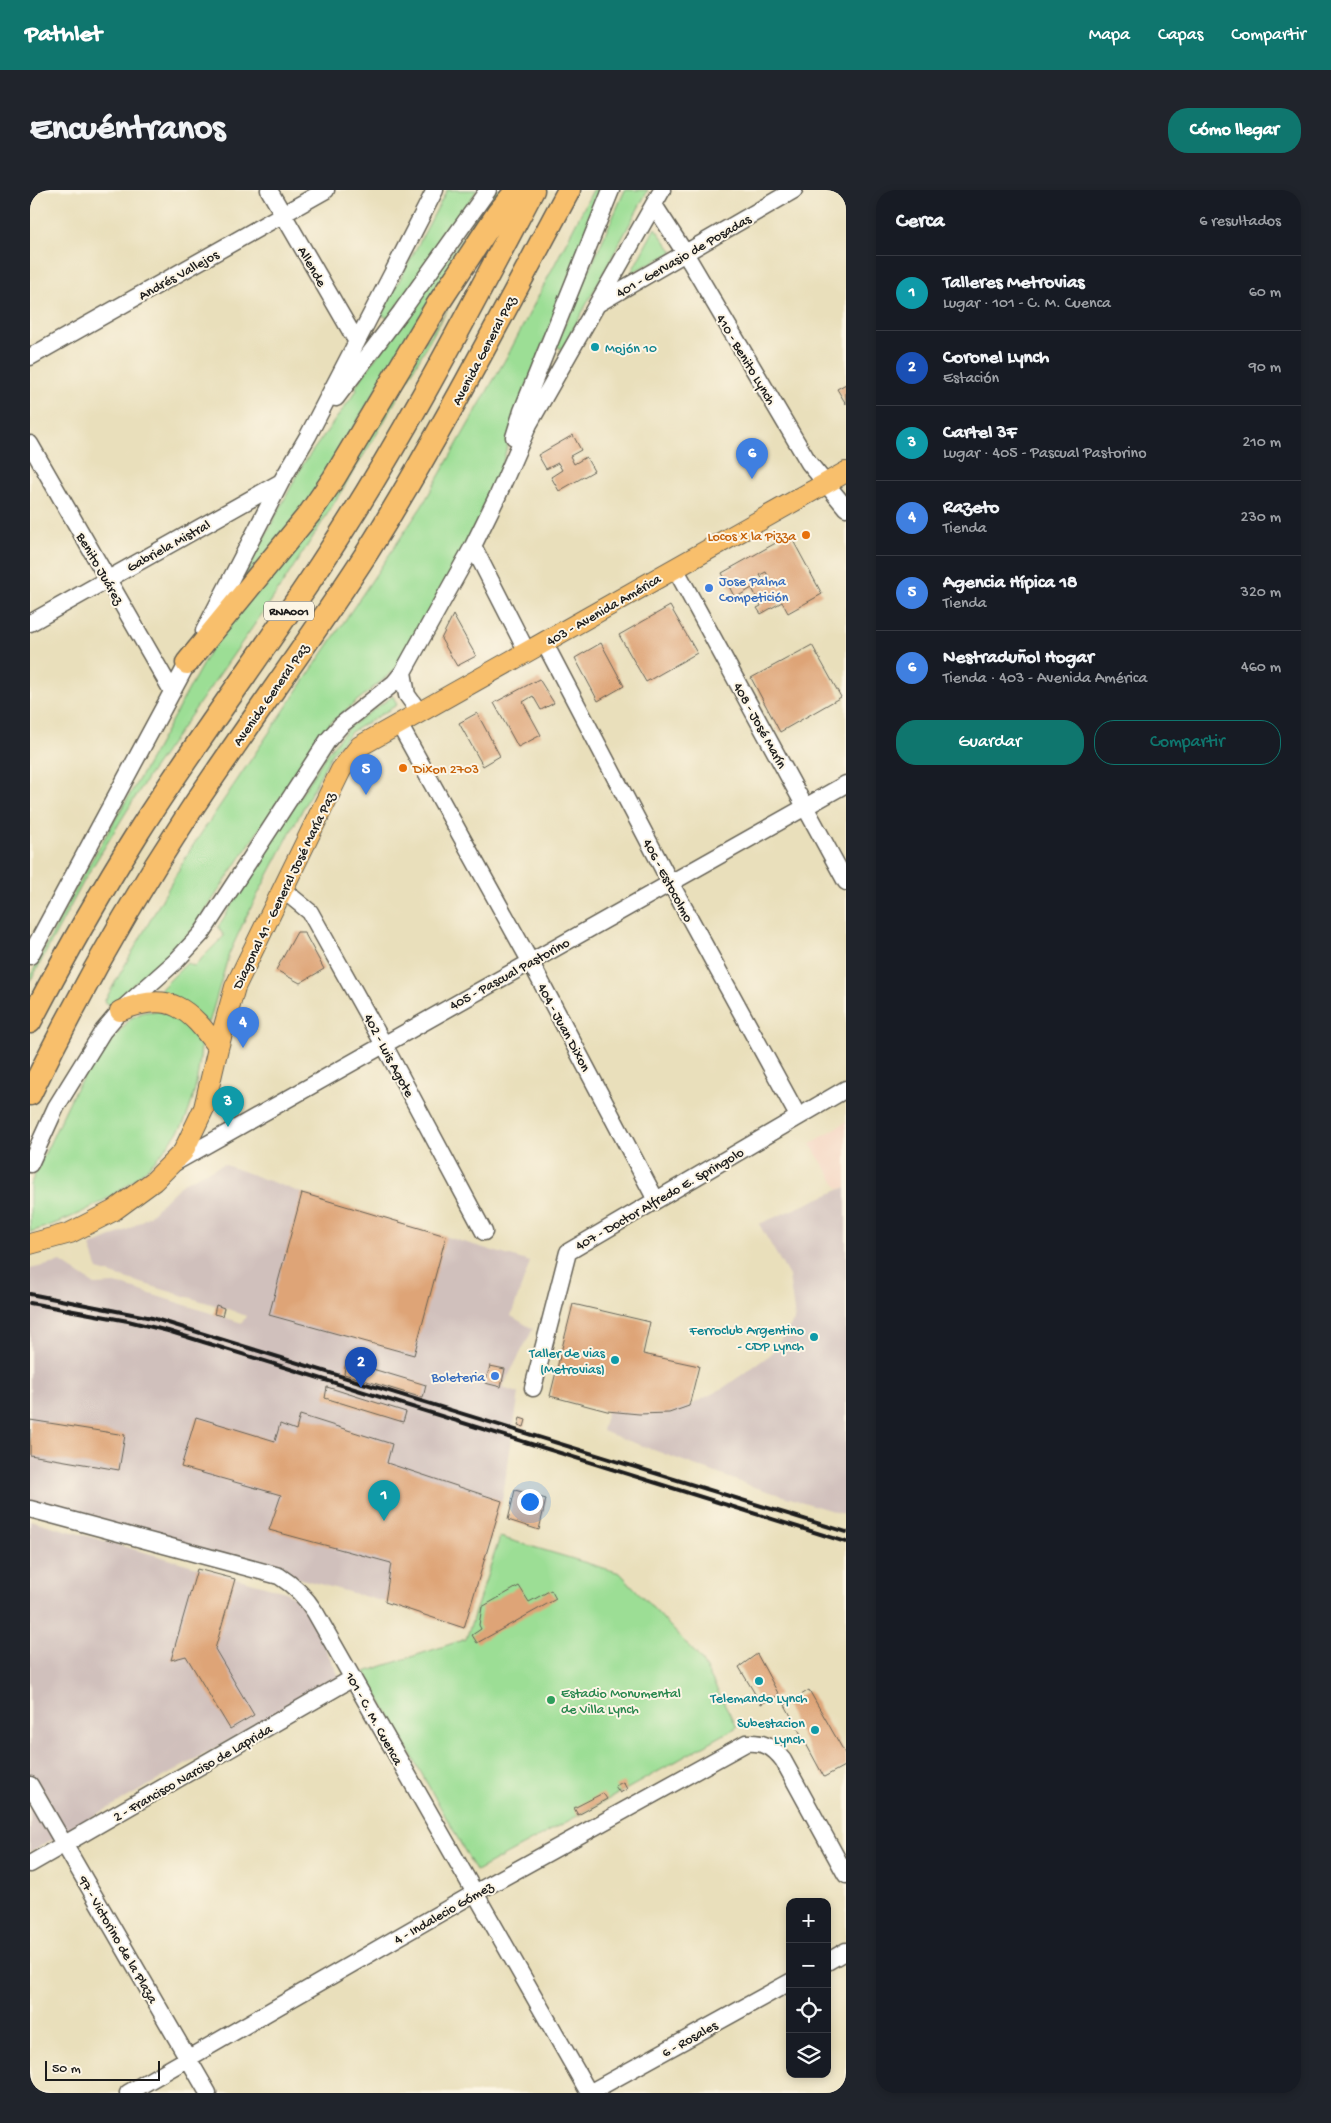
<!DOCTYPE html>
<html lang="es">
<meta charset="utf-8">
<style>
:root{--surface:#171b24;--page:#20242c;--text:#f1f3f6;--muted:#9ea1a6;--line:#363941;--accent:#0f766e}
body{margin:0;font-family:"Gochi Hand",sans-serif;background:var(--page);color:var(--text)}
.controls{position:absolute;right:15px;bottom:15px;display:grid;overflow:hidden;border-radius:10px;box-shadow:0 2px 8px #0003}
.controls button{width:45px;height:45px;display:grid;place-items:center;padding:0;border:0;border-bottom:1px solid var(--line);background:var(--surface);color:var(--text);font:25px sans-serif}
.scale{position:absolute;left:15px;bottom:12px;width:115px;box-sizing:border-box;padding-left:5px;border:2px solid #1c1c1c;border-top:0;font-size:14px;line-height:18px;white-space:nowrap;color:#1c1c1c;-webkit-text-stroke:4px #fcf5e5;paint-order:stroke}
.you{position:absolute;left:499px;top:1311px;width:18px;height:18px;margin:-12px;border:4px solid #fff;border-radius:50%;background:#1a73e8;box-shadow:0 0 0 8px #1a73e833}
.badge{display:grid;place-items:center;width:32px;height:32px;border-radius:50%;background:var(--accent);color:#fff;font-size:16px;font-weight:700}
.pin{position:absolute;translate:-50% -41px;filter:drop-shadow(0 1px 2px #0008)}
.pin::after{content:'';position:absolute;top:26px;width:18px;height:15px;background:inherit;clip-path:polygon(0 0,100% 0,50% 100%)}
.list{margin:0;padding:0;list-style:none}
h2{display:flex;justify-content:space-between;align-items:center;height:65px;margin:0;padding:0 20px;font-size:21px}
h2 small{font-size:16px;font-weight:400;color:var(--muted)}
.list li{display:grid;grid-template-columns:32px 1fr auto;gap:15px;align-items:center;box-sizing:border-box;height:75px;padding:0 20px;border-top:1px solid var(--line)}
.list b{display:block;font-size:19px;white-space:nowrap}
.list p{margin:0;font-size:16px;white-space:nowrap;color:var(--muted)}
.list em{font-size:16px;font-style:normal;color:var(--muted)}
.actions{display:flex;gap:10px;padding:15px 20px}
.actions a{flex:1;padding:11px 0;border:1px solid var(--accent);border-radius:20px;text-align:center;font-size:18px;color:var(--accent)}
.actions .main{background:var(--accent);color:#fff}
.icon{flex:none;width:28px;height:28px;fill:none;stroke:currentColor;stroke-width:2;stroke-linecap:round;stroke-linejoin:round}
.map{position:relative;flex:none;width:816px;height:1903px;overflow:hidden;border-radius:20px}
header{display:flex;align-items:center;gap:30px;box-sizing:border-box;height:70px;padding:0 25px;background:var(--accent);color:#fff}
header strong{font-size:24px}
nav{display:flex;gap:28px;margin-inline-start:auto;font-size:18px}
.intro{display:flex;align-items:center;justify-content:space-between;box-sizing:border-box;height:120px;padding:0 30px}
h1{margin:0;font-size:35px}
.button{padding:12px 22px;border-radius:20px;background:var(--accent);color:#fff;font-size:18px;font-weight:700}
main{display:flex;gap:30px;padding:0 30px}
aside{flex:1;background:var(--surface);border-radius:20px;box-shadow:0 2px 8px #0003}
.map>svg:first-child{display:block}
</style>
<header>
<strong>Pathlet</strong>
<nav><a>Mapa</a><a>Capas</a><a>Compartir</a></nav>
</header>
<div class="intro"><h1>Encuéntranos</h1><a class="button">Cómo llegar</a></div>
<main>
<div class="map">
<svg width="816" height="1903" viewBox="0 0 816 1903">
<rect width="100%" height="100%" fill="#fcf5e5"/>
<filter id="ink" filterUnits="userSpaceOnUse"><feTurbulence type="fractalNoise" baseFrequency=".02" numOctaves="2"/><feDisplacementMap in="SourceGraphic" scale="10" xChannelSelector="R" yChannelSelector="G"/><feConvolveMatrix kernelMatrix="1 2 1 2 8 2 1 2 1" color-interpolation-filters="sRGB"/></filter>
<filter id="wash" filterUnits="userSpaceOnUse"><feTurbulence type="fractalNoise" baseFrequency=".0096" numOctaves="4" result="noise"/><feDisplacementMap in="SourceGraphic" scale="20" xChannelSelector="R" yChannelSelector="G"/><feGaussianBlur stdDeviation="1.12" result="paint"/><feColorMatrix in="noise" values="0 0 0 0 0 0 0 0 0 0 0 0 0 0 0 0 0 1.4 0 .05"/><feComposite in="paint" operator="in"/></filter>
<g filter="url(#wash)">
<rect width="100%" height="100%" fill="#e9dfbb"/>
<path fill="#f4d3c0" d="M816,932V997L809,999L780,954Z"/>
<path fill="#d0c0bc" d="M193,974L272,1003L500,1072L481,1126L503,1139L472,1198L489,1203L472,1311L434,1438L355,1412L0,1314V1079L31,1072L65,1095L84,1094L95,1096L212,1133L216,1126L198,1119L68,1080L60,1056L99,1039L119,1026L153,993Z
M816,997V1325L724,1297L572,1241L577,1221L609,1224L639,1223L659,1216L693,1198L740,1165L765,1129L759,1086L729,1034Z
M0,1330L256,1402L273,1413L310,1488L0,1662Z"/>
<path fill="#9cde95" stroke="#5c7d58" d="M417,0H447L359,128L351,125Z
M465,0H471L384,136L267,332L213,388L273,274L327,200L326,196Z
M563,0H573L485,226L467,295L377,470L300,533L167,733L131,775L103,794L83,816L74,812L160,660L392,316L480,161Z
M595,0H618L532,160L526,155Z
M625,38L643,62L601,83Z
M417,120L348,242L283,347L241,411L119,585L55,689L0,792V787L53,685L121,568L187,448Z
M363,506L367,515L321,542L302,563L216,727L199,764L179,833L128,802L157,773L164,776L194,746L188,737L298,562L319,537Z
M126,821C150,826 157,838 171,857C169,879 165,907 156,928C154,934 148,941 144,947C110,996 56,1025 0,1042V995L44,902L60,877L101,828L114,822Z
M470,1347L590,1383L670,1468L707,1537L597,1599L446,1681L335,1482L436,1449Z"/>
<g id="blocks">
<path fill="#dea477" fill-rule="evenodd" d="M816,194V214L807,199Z
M543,245L551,260L540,266L544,274L556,267L564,281L529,301L521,287L532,280L528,273L516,279L508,265Z
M760,345L792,404L758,423L752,412L731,424L727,418L731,416L722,398L705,408L692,383ZM736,382L742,394L737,397L730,385Z
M640,416L667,463L616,492L589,445Z
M423,425L446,466L427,476L411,449Z
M571,453L594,496L568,511L545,468Z
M782,455L811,507L750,542L721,488Z
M509,489L524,513L511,520L503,506L493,512L511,545L488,557L464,513Z
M447,523L470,566L453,576L429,533Z
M267,742H274L294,779L270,793L246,780Z
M272,1003L416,1046L384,1165L239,1125Z
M543,1114L620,1132L613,1164L669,1176L659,1216L639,1223L609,1224L577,1221L520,1206Z
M186,1115L194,1118L192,1126L184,1124Z
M316,1171L396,1195L393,1208L314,1184Z
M460,1176L475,1179L471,1197L455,1193Z
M297,1197L376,1222L373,1232L295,1208Z
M270,1225L362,1254L357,1273L472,1311L434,1438L355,1412L361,1373L239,1340L251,1305L151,1277L166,1227L245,1251L250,1234L266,1240Z
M490,1228L496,1230L494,1237L488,1235Z
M0,1230L95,1245L89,1280L0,1265Z
M485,1300L516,1309L509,1340L478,1330Z
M167,1379L205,1389L185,1459L224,1525L200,1539L156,1466L141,1470Z
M489,1396L499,1412L521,1400L526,1409L447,1453L442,1445L451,1439L449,1435L452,1417Z
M727,1464L749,1505L731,1514L709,1477Z
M779,1500L816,1565V1575L794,1587L755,1515Z
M593,1592L597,1599L590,1603L585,1596Z
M573,1603L577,1609L548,1625L544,1618Z"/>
</g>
</g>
<g filter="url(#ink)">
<use href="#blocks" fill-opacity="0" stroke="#646054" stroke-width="1"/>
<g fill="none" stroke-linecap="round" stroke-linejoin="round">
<defs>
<path id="minor" d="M239,0L327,152
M624,15L655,63L779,273L816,318
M569,113L764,0
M0,167L296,0
M306,208L371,122L458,0
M484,247L492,221L581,0
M0,254L142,501
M443,356L497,462
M645,378L816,692
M0,433L251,292
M174,441L251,292L278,246L363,82L405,0
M514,452L641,694L768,926
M373,482L377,505L390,523
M369,534L500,771L626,1010
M252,699L280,722L353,853L454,1042
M0,766L163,463
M146,972L816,594
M0,974L26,917L73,841L90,821L146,771L172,743L298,550L311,535L364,493L373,482L443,356L468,305L499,234L632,0
M503,1198L538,1062L816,899
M0,1319L249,1386C265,1396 275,1406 285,1422L559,1903L760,1792
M0,1595L178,1903
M0,1674L323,1488
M797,1772L816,1761
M98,1903L445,1703L716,1553C734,1552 742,1556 753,1570L816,1685"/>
<path id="major" d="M90,821C140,800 159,818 188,858
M0,1054L40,1043L83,1021L124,991L153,962L174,918L188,858L205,797L311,580L330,556L816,282"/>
<path id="highway" d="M157,473L280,323L304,288L408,114L468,23L487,0
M0,832C34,767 70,703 109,641C167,550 232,464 291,374C370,255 436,127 503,0
M0,904C47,807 100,713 159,623C217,535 281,450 338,361C411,244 474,121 539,0"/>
</defs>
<use href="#minor" stroke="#646054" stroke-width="19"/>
<use href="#major" stroke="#646054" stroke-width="22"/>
<use href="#highway" stroke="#646054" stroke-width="25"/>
<use href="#minor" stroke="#fff" stroke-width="16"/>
<use href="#major" stroke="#f8bf6c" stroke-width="20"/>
<use href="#highway" stroke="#f8bf6c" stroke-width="22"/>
<path stroke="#1c1c1c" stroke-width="4" d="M0,1104L122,1128L816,1342
M0,1113L98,1131L138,1141L816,1352"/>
</g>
</g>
<g fill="#0f9aa8" stroke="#fcf5e5" stroke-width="2">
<circle cx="565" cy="157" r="5"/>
<circle cx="784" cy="1147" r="5"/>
<circle cx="585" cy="1170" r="5"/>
<circle cx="729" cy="1491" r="5"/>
<circle cx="785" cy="1540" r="5"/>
</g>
<g fill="#e8710a" stroke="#fcf5e5" stroke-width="2">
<circle cx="776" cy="345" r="5"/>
<circle cx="373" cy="578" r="5"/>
</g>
<g fill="#3f7fe0" stroke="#fcf5e5" stroke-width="2">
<circle cx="679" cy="398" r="5"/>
<circle cx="465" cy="1186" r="5"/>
</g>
<circle fill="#2e9e5b" stroke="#fcf5e5" stroke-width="2" cx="521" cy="1510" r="5"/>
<g text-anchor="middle" stroke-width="4" stroke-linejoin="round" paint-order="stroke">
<rect fill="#fcf5e5" stroke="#5f5d58" stroke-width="1" x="234" y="411.5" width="50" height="19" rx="4"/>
<g font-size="12" font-weight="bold" fill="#1c1c1c">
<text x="259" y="425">RNA001</text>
</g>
<g font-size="14" fill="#1c1c1c" stroke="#fcf5e5">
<text transform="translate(653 65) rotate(-30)" y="5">401 - Gervasio de Posadas</text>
<text transform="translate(283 76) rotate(60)" y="5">Allende</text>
<text transform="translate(148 84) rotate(-29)" y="5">Andrés Vallejos</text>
<text transform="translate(453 160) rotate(-62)" y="5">Avenida General Paz</text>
<text transform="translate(717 169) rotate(59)" y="5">410 - Benito Lynch</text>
<text transform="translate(138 355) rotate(-29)" y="5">Gabriela Mistral</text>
<text transform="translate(71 378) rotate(60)" y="5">Benito Juárez</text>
<text transform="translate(573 419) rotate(-30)" y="5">403 - Avenida América</text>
<text transform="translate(240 504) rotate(-55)" y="5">Avenida General Paz</text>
<text transform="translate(731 535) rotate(61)" y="5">408 - José Marín</text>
<text transform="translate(639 690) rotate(62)" y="5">406 - Estocolmo</text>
<text transform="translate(253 700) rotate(-64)" y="5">Diagonal 41 - General José María Paz</text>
<text transform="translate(479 783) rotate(-29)" y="5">405 - Pascual Pastorino</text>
<text transform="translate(535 837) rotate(62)" y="5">404 - Juan Dixon</text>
<text transform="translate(360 865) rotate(62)" y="5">402 - Luis Agote</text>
<text transform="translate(629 1008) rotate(-30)" y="5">407 - Doctor Alfredo E. Springolo</text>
<text transform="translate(345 1528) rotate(61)" y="5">101 - C. M. Cuenca</text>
<text transform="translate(162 1582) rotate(-30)" y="5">2 - Francisco Narciso de Laprida</text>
<text transform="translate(413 1722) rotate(-30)" y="5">4 - Indalecio Gómez</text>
<text transform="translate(89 1749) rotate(60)" y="5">97 - Victorino de la Plaza</text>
<text transform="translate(659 1848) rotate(-29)" y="5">6 - Rosales</text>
</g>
<g font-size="14" fill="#0d838f" stroke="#fcf5e5" text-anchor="end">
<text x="575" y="162" text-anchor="start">Mojón 10</text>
<text x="774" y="1144">Ferroclub Argentino<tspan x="774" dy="16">- CDP Lynch</tspan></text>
<text x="575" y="1167">Taller de vias<tspan x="575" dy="16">(Metrovias)</tspan></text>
<text x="729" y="1512" text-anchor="middle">Telemando Lynch</text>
<text x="775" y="1537">Subestacion<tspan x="775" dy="16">Lynch</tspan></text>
</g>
<g font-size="14" fill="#c56008" stroke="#fcf5e5" text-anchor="end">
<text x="766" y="350">Locos x la Pizza</text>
<text x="383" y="583" text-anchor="start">Dixon 2703</text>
</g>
<g font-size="14" fill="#366cbe" stroke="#fcf5e5" text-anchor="start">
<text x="689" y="395">Jose Palma<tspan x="689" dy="16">Competición</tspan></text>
<text x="455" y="1191" text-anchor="end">Boleteria</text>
</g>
<g font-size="14" fill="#27864d" stroke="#fcf5e5" text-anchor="start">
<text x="531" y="1507">Estadio Monumental<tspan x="531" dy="16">de Villa Lynch</tspan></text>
</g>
</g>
</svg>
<div class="controls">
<button>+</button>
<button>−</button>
<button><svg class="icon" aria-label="locate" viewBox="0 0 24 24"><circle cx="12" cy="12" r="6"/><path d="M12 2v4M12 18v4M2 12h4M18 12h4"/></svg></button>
<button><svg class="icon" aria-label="layers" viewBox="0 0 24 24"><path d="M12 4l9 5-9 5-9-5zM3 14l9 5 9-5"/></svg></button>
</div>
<div class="scale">50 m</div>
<div class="you"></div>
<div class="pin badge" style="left:354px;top:1331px;background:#0f9aa8">1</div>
<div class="pin badge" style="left:331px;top:1198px;background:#1a4fb4">2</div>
<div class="pin badge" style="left:198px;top:937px;background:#0f9aa8">3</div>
<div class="pin badge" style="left:213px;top:858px;background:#3f7fe0">4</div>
<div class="pin badge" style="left:336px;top:605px;background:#3f7fe0">5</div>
<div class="pin badge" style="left:722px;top:289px;background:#3f7fe0">6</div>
</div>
<aside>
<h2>Cerca<small>6 resultados</small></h2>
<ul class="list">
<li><span class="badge" style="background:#0f9aa8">1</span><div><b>Talleres Metrovias</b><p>Lugar · 101 - C. M. Cuenca</p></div><em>60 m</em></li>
<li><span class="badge" style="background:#1a4fb4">2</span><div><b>Coronel Lynch</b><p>Estación</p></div><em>90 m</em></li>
<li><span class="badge" style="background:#0f9aa8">3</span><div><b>Cartel 3F</b><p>Lugar · 405 - Pascual Pastorino</p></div><em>210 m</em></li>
<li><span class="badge" style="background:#3f7fe0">4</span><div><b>Razeto</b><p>Tienda</p></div><em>230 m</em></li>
<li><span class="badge" style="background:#3f7fe0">5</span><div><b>Agencia Hípica 18</b><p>Tienda</p></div><em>320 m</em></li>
<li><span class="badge" style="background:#3f7fe0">6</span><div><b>Nestraduñol Hogar</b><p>Tienda · 403 - Avenida América</p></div><em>460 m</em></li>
</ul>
<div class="actions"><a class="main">Guardar</a><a>Compartir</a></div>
</aside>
</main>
